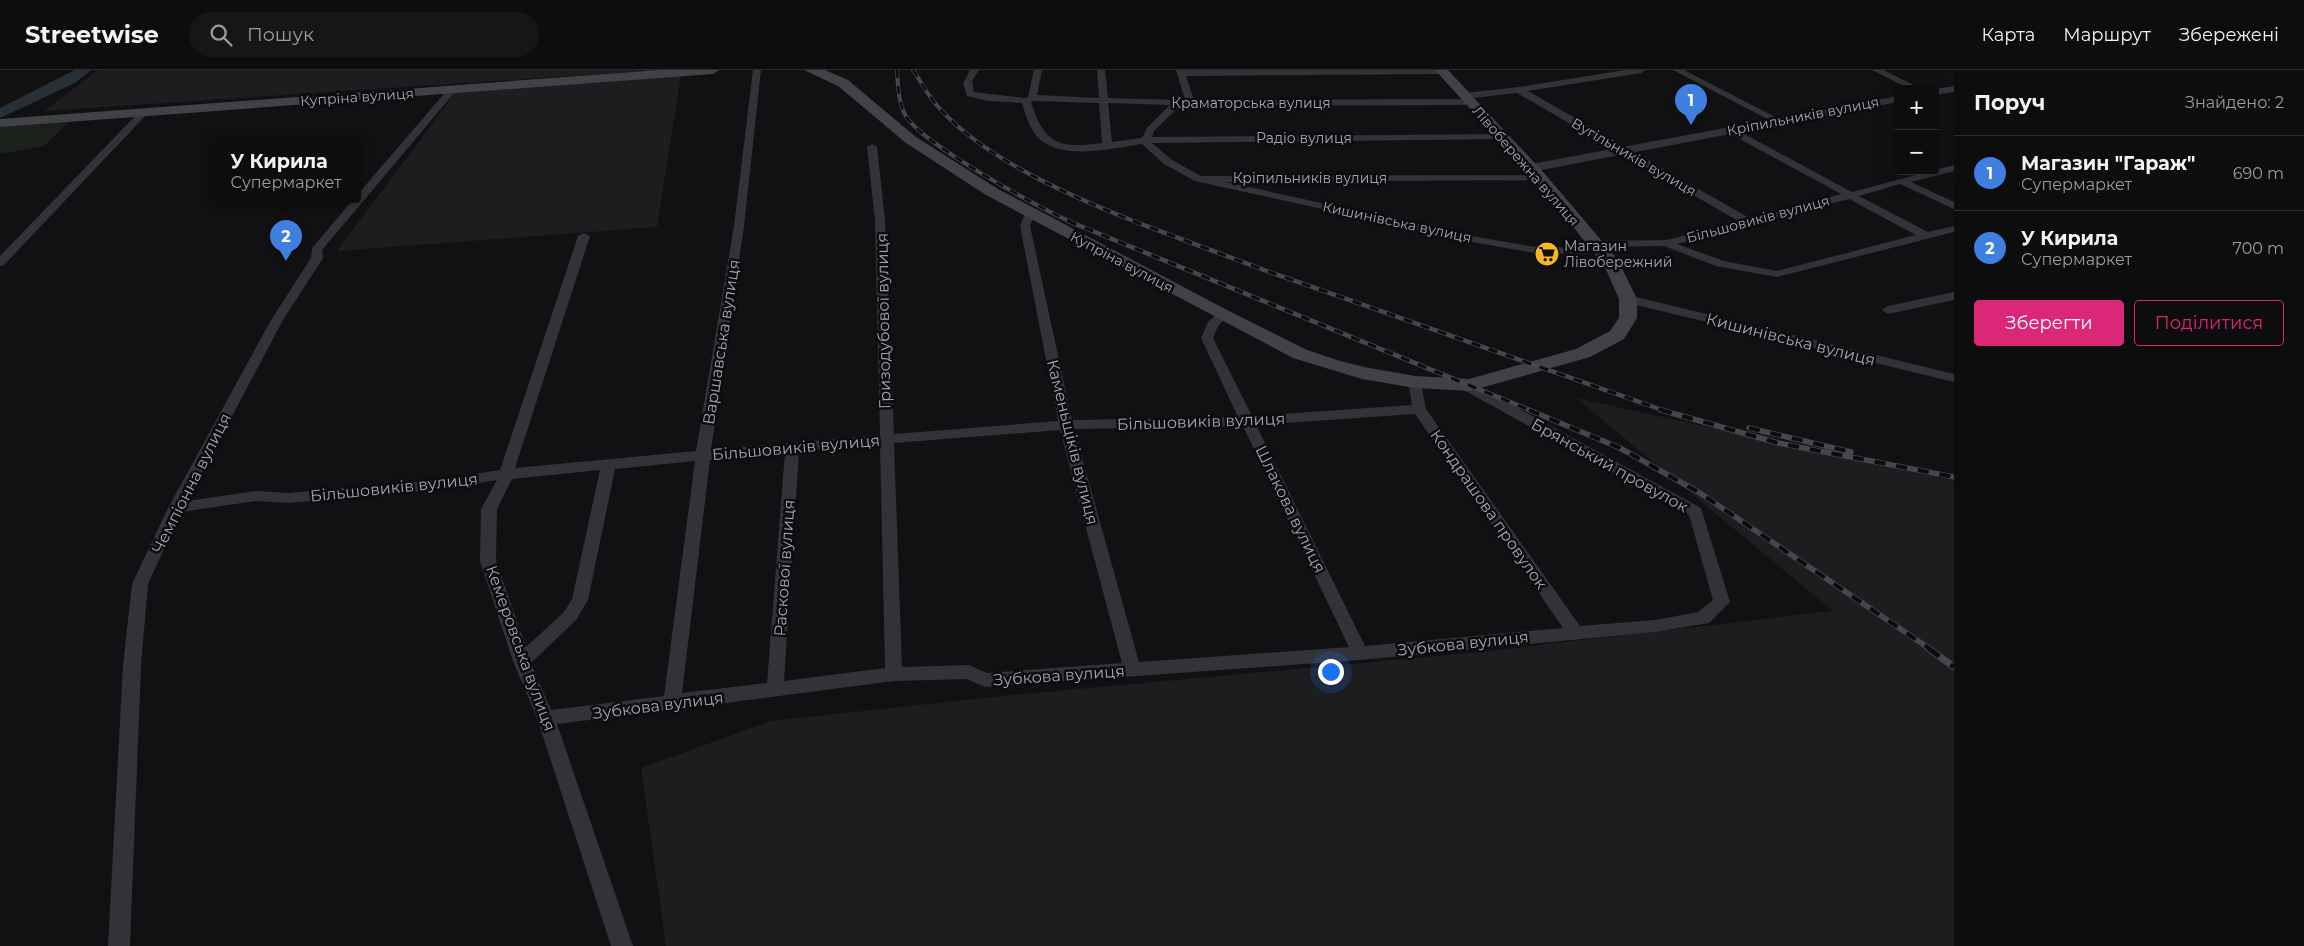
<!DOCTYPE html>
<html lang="uk">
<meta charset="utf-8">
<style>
:root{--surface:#0d0d0e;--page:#161617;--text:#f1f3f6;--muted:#9a9c9e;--line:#2d2d2e;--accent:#db2777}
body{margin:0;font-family:Montserrat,sans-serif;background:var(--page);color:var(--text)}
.controls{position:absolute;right:15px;top:15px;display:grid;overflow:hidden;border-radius:5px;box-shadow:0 5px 20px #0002}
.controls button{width:45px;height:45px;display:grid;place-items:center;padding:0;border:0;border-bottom:1px solid var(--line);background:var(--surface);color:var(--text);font:25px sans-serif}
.you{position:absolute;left:1330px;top:601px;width:18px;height:18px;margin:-12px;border:4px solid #fff;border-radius:50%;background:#1a73e8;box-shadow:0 0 0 8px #1a73e833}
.badge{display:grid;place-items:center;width:32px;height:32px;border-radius:50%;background:var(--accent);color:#fff;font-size:16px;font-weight:700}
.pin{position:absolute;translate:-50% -41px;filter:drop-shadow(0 1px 2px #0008)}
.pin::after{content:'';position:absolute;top:26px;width:18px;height:15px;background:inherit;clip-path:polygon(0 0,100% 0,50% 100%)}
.popup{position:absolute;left:211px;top:68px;width:150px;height:65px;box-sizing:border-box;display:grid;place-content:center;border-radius:5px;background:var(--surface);filter:drop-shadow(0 1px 4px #0005);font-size:16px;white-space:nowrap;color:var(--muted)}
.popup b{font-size:19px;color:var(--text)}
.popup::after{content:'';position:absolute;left:50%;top:100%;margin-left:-10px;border:10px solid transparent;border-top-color:var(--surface)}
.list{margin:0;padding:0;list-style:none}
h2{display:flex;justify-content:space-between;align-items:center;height:65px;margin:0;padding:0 20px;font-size:21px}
h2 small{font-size:16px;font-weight:400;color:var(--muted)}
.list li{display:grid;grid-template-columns:32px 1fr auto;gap:15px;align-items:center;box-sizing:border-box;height:75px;padding:0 20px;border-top:1px solid var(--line)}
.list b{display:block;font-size:19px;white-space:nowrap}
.list p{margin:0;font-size:16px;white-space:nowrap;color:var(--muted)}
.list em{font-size:16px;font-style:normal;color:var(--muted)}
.actions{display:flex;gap:10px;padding:15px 20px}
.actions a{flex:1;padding:11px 0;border:1px solid var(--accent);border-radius:5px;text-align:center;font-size:18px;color:var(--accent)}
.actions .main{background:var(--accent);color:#fff}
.icon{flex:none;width:28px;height:28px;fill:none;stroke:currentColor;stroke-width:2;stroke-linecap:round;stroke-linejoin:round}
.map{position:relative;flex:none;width:1954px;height:876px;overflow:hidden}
header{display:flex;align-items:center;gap:30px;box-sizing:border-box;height:70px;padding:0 25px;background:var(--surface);border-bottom:1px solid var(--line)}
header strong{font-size:24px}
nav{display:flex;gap:28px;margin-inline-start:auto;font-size:18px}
.search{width:350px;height:45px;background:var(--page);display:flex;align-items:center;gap:12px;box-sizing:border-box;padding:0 18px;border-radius:28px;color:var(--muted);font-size:19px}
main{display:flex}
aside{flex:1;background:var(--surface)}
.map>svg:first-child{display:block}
</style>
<header>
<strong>Streetwise</strong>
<div class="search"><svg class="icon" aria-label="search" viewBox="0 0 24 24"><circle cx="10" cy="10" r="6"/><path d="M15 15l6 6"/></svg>Пошук</div>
<nav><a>Карта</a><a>Маршрут</a><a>Збережені</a></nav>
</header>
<main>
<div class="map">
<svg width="1954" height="876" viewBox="0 0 1954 876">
<rect width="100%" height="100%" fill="#111113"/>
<path fill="#1d1d20" d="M98,0H661L44,41Z
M681,5L657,157L337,181L456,22Z
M1576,328L1954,411V876H666L641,698L771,651L1002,626L1470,583L1833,541Z"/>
<path fill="#19211a" d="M70,51L44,76L0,84V56Z"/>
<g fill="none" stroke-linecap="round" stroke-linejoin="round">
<path fill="#273037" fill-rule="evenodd" d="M75,0H91L75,13L0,48V38Z"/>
<path fill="#323338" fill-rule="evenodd" d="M753,0H761L744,156L711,380L880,365L875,150L867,77L872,74L877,77L885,150L894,364L1058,351L1020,156L1025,143L1030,140L1035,143L1030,156L1072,350L1238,347L1201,268L1208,252L1219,242H1227L1229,245L1218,256L1213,268L1252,346L1412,335L1408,312L1410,309H1420L1426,339L1580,556L1655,550L1698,542L1713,530L1689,445L1460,318L1458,315L1460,312H1470L1701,438L1730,532L1709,553L1655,562L1360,590L985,617L967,609L894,611L679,639L672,641L668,640L557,654L633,876H611L537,648L513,591L480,491L481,439L497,410L435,420L288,433L256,431L181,442L148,514L141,595L130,876H108L123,595L132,514L168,438L271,250L311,188L312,178L353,130H357V125L449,18H455V22L322,180L323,188L283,250L187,431L256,421L288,423L435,410L500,400L578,166L584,163L590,166L515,398L696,381L734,156ZM1415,344L1563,558L1365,576L1256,355ZM1243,356L1349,577L1139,592L1074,359ZM1060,360L1122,593L987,603L969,595L902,597L894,373ZM880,374L885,598L784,611L799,381ZM785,382L767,613L682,623L710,390ZM695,391L664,626L551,640L531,593L576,550L588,530L615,399ZM600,400L572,529L564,542L526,577L496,491L497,439L512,409Z
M970,0H979L972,11L974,22L1025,28L1028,27L1034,0H1042L1037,25L1099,28L1097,0H1105L1108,28L1178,30H1185L1176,0H1445L1441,4L1186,6L1194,30L1470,29L1475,32L1470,35L1180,36L1154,61L1152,67L1502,64L1507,67L1505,69L1152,73L1172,90L1201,106L1544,105V109L1540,110L1226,112L1472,166L1535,177L1583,178L1594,171L1666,170L1740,152L1517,23L1464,29L1459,26L1464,23L1519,17L1625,0H1645L1641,3L1528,21L1751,149L1841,124L1727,62V58H1733L1852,122L1954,95V101L1911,112L1954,132V139L1900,114L1859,126L1928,162L1954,156V162L1777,207L1716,196L1664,176L1597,177L1586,184L1535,183L1472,172L1195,111L1164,94L1142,74C1115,78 1069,89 1045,73C1031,65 1027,48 1022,33L988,31L967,26L963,14ZM1034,31L1099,33L1102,73C1059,79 1044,74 1031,32ZM1108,33L1170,35L1147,58L1142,68L1112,72ZM1849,129L1916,165L1777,201L1724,191L1677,174Z
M1673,0H1684L1783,51L1775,53Z
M1872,0H1883L1922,19H1910Z
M141,40L149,42L4,195L0,196V186Z
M1954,222V230L1888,244L1882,240L1888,236Z
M1628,225L1954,304V312L1624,232L1622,229Z"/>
<path fill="#323338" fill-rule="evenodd" d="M1954,16V22L1935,25V19Z
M1898,26V32L1531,102L1525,98L1531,94Z"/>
<path fill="#404248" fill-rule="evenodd" d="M660,0H719L713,4L0,57V49Z
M804,0H825L848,10L916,67L998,119L1229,241L1307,280L1337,290L1364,297L1415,306L1469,309L1576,279L1610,261L1619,248V229L1604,195L1535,110L1435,0H1448L1545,104L1618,190L1637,229V248L1624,269L1590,287L1470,321L1415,318L1362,309L1293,288L986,125L906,73L838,16Z"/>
<defs>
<path id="rail-far3" d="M897,0C898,16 898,34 907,48C928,77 1036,136 1071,152
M913,0C920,10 926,22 934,32C979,87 1070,126 1136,152"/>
<path id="rail-far2" d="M1068,151L1532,341
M1133,151L1264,200L1665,341"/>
<path id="rail-far1" d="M1529,340L1620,378L1700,423L1930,579
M1661,340L1778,373L1954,407
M1749,358L1851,382"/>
<path id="rail" d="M1928,578L1954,597"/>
</defs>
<use href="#rail-far3" stroke="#45474d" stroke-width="4"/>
<use href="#rail-far2" stroke="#45474d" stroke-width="4.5"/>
<use href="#rail-far1" stroke="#45474d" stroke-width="5.5"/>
<use href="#rail" stroke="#45474d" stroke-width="7"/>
<use href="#rail-far3" stroke="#0c0c0e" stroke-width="2.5" stroke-dasharray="8" stroke-linecap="butt"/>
<use href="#rail-far2" stroke="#0c0c0e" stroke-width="3" stroke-dasharray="9" stroke-linecap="butt"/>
<use href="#rail-far1" stroke="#0c0c0e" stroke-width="4" stroke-dasharray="11" stroke-linecap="butt"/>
<use href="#rail" stroke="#0c0c0e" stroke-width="5" stroke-dasharray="14" stroke-linecap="butt"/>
</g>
<defs>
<symbol id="supermarket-disc" viewBox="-11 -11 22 22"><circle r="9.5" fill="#f8b524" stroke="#0c0c0e"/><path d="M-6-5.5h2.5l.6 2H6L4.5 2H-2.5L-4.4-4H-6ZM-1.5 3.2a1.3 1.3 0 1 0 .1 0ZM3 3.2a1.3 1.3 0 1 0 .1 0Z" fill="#111"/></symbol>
</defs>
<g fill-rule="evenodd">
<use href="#supermarket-disc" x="1533" y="170" width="28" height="28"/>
</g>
<g text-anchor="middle" stroke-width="5" stroke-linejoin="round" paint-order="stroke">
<g font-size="14" fill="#a2a7b4" stroke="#0c0c0e">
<text transform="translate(357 27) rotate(-4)" y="5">Купріна вулиця</text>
<text x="1251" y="38">Краматорська вулиця</text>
<text transform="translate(1803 46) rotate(-11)" y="5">Кріпильників вулиця</text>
<text x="1304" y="73">Радіо вулиця</text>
<text transform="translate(1634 87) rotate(30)" y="5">Вугільників вулиця</text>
<text transform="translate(1526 96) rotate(49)" y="5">Лівобережна вулиця</text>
<text x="1310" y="113">Кріпильників вулиця</text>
<text transform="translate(1758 149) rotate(-15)" y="5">Більшовиків вулиця</text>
<text transform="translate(1397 152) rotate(12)" y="5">Кишинівська вулиця</text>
<text transform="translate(1122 192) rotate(28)" y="5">Купріна вулиця</text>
</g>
<g font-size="14" fill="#a2a7b4" stroke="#0c0c0e" text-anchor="start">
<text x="1564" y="181">Магазин<tspan x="1564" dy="16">Лівобережний</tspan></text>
</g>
<g font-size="16" fill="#a2a7b4" stroke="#0c0c0e">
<text transform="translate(883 251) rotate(-91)" y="6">Гризодубової вулиця</text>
<text transform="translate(1791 269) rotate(14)" y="6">Кишинівська вулиця</text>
<text transform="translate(721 272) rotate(-81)" y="6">Варшавська вулиця</text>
<text transform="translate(1201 351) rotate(-2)" y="6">Більшовиків вулиця</text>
<text transform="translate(1073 372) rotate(76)" y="6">Каменьщіків вулиця</text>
<text transform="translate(796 377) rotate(-5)" y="6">Більшовиків вулиця</text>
<text transform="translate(1610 395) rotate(29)" y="6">Брянський провулок</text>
<text transform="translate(191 413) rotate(-63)" y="6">Чемпіонна вулиця</text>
<text transform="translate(394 417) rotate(-6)" y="6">Більшовиків вулиця</text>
<text transform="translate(1291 439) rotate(64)" y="6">Шлакова вулиця</text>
<text transform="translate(1489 439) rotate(55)" y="6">Кондрашова провулок</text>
<text transform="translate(784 498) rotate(-86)" y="6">Раскової вулиця</text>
<text transform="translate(1463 573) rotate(-6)" y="6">Зубкова вулиця</text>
<text transform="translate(521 578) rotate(70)" y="6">Кемеровська вулиця</text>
<text transform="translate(1059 605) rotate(-4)" y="6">Зубкова вулиця</text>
<text transform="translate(658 635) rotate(-7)" y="6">Зубкова вулиця</text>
</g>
</g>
</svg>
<div class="controls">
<button>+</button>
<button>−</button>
</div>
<div class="you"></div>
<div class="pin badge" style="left:1691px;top:55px;background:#3f7fe0">1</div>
<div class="pin badge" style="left:286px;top:191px;background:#3f7fe0">2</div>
<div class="popup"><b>У Кирила</b>Супермаркет</div>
</div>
<aside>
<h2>Поруч<small>Знайдено: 2</small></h2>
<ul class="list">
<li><span class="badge" style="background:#3f7fe0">1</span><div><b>Магазин &quot;Гараж&quot;</b><p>Супермаркет</p></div><em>690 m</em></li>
<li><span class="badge" style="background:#3f7fe0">2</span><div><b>У Кирила</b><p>Супермаркет</p></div><em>700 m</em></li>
</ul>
<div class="actions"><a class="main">Зберегти</a><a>Поділитися</a></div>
</aside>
</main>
